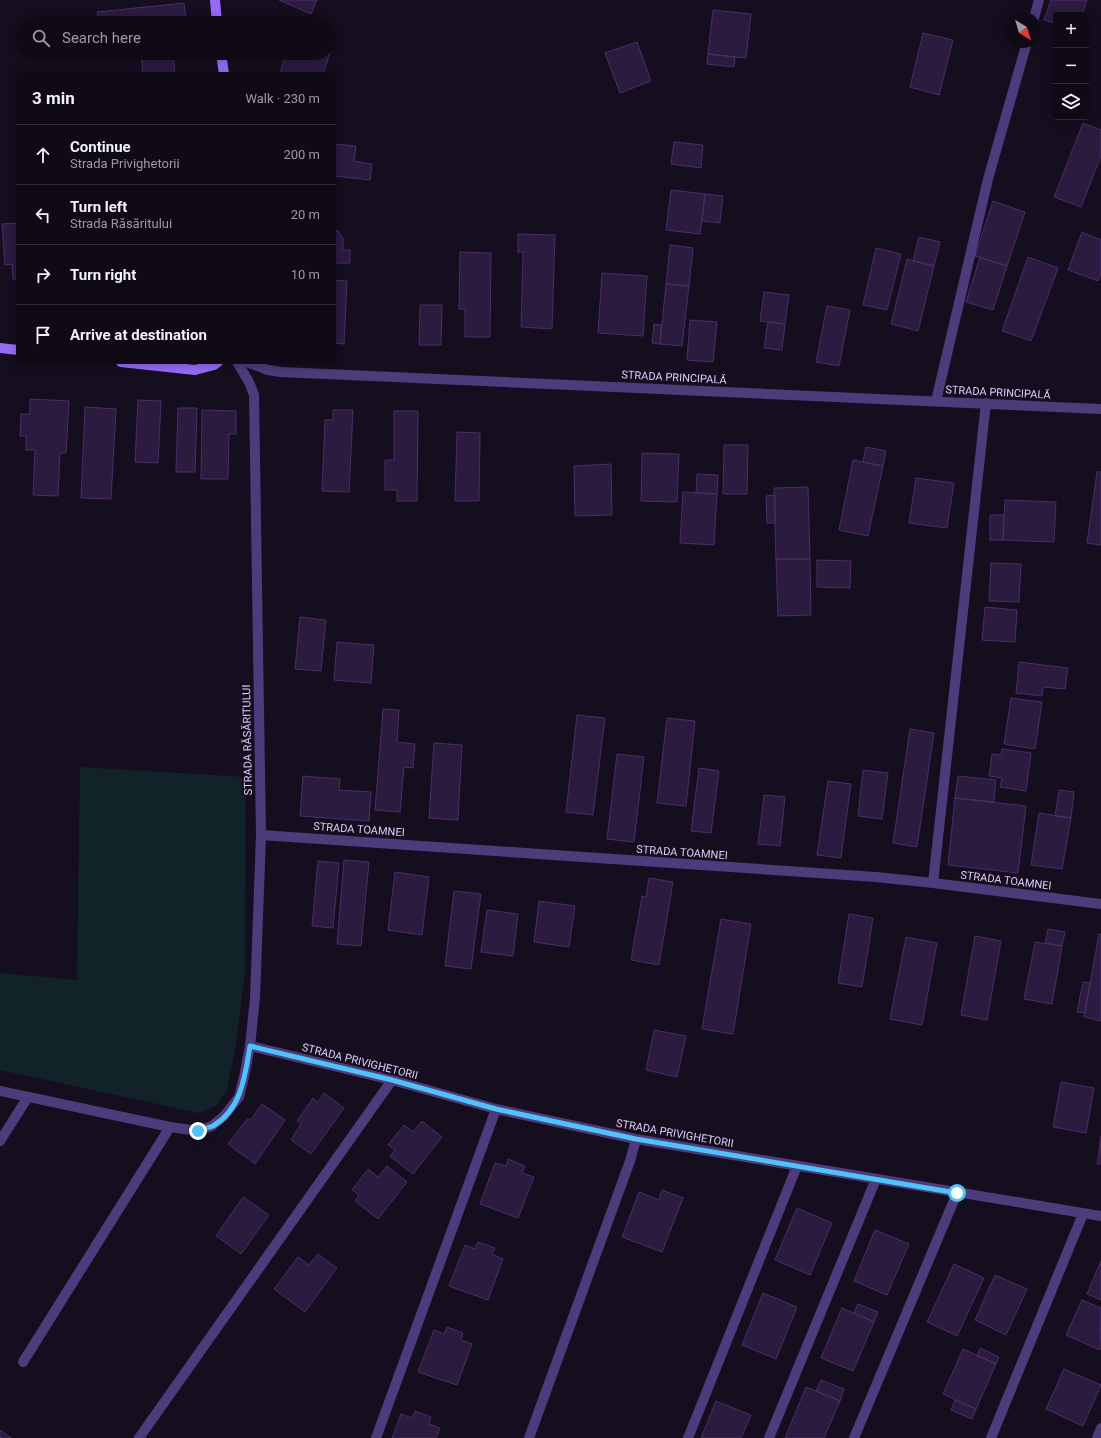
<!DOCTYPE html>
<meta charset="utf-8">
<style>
:root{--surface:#100a17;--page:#1e1824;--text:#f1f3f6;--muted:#9c9aa1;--line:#302b36}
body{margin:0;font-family:Roboto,sans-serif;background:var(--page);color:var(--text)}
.controls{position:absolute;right:12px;top:12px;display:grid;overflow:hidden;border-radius:4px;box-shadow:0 2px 10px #0003}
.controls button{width:36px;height:36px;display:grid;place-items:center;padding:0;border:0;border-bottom:1px solid var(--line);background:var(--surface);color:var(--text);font:20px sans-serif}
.compass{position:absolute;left:1005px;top:12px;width:36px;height:36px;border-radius:50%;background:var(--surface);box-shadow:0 2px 10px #0003;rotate:142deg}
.stop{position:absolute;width:12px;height:12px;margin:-9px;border:3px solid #4fc3f7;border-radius:50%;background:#fff}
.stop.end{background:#4fc3f7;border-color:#fff;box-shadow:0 1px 4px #0008}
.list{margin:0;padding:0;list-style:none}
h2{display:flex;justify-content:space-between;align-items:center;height:52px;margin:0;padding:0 16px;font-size:17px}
h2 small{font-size:13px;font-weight:400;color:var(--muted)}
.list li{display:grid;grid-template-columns:26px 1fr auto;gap:12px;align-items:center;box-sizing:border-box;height:60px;padding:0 16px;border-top:1px solid var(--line)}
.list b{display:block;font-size:15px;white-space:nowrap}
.list p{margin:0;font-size:13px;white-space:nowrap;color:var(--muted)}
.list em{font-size:13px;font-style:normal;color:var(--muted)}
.icon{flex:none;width:22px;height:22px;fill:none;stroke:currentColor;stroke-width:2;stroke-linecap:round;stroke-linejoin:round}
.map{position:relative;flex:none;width:1101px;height:1438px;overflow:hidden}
.search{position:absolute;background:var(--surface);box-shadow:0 2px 10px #0003;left:16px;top:16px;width:320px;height:44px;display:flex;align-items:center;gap:10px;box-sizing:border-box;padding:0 14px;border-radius:22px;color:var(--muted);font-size:15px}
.panel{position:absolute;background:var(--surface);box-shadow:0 2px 10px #0003;left:16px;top:72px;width:320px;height:292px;border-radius:4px}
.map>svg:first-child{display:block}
</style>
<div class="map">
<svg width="1101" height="1438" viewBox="0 0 1101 1438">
<rect width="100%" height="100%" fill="#150e1f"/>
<path fill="#112328" d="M80,767L246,777L245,971L236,1045L227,1090L217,1105L199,1113L0,1070V973L77,980Z"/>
<path fill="#2b1b3f" stroke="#492e69" d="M279,0H317L311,14Z
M1051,0H1087L1082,15H1056V23L1044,20Z
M184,3L187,23H99L97,12Z
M713,10L751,14L746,58L708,54Z
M923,33L953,40L939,95L910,87Z
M329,41L333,43L323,74H280L286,53H329Z
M637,42L651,81L620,93L605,53Z
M141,53H173L175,74H143Z
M708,54L735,57L734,67L707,64Z
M1083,123L1101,130V156L1081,207L1054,197Z
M674,142L703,145L701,168L671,164Z
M334,144L356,146L354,161L372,164L370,180L334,176Z
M671,190L705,194L700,234L666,230Z
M705,194L723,196L720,223L702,221Z
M993,201L1025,212L1007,266L975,256Z
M18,223V279H13L12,264L5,265L2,224Z
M334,231H338L343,238V250H350V263H334Z
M1082,232L1101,240V274L1098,281L1068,270Z
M518,234L555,235L552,329L521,327L523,252H518Z
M919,237L940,242L934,266L913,261Z
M670,245L693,248L689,286L666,284Z
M876,248L901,254L887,310L863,305Z
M460,252L491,253L490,337H465V309H459Z
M980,257L1007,266L993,310L966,302Z
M1028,257L1058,268L1031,341L1002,331Z
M907,259L934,266L918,331L891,324Z
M602,273L647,276L643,336L598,333Z
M334,280L347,281L344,344L334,343Z
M666,284L689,286L682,346L660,344Z
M764,292L789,295L785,324L760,321Z
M420,305H442L441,345H419Z
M827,306L850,310L839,366L816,362Z
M690,320L717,322L713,362L687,360Z
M768,322L785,324L782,350L764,348Z
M654,324L661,325L660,344L652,343Z
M30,399L69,401L66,453H60L58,496L33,495L35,450H26V436H20L21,414H30Z
M138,400L161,401L158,463L135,462Z
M85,407L116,409L111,499L81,498Z
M178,408H197L195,472H176Z
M202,410L236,411V434H229L228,479H201Z
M333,410H353L349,492L322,491L325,420H333Z
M394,411H418L417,501H397V490H385V460H394Z
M457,432L480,433L479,501H455Z
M724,445H748L747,494H723Z
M866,447L886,451L883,466L863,462Z
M642,453L679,454L677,502L641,501Z
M853,460L883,466L868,536L839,530Z
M611,464L612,515L575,516L574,466Z
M1097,472H1101V545L1087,543Z
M697,474L718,475L717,494L696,493Z
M916,478L954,483L947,528L909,523Z
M808,487L810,559H776L774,488Z
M683,492L717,494L714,545L680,543Z
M775,495V523H767L766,496Z
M1005,500L1056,502L1054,542L1003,540Z
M990,515H1004L1003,540H990Z
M776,559H810L811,615L778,616Z
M817,560L851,561L850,588L817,587Z
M991,563L1021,564L1019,602L989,601Z
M985,607L1017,610L1015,642L982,640Z
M300,617L326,620L321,671L295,669Z
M337,642L374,645L371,683L334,680Z
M1019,662L1068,668L1065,689L1043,687L1042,696L1016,693Z
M1011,698L1042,702L1035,749L1004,744Z
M383,709L399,710L397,742L415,744L413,768L404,767L400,812L375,810Z
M577,715L605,718L593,815L566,812Z
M667,718L695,721L686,806L657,803Z
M910,729L934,733L917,847L893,843Z
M434,743L462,745L458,820L429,818Z
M1002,749L1031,753L1026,791L1000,787L1002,778L989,776L992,754L1001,755Z
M617,754L644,757L634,842L607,839Z
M699,768L719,771L711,833L691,831Z
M863,770L888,773L882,819L858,816Z
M303,776L340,779L339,790L371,792L369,821L300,816Z
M958,776L996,780L994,802L955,798Z
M828,781L851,784L841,858L817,855Z
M1059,790L1074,792L1071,818L1055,816Z
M764,795L785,797L780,846L758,844Z
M955,798L1026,806L1018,873L948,865Z
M1039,813L1071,818L1062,869L1031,865Z
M344,860L369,862L361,946L337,944Z
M318,861L339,863L333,928L312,926Z
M395,872L429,877L422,935L388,930Z
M649,878L673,882L659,965L631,960L642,896L646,897Z
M454,891L481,894L471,969L445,966Z
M539,901L575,906L569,947L534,942Z
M487,910L518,914L513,956L481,952Z
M849,914L873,918L862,987L838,983Z
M721,919L751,924L733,1034L702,1029Z
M1048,929L1065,932L1062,946L1045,943Z
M1099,934H1101V1021L1084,1017Z
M975,936L1001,941L987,1020L961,1015Z
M906,937L937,943L922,1025L890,1019Z
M1035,942L1062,946L1052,1004L1024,999Z
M1083,982L1090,983L1085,1013L1077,1012Z
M654,1030L686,1036L677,1077L646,1070Z
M1061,1082L1094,1088L1086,1133L1053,1127Z
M324,1093L344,1108L311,1154L291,1140L301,1124L297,1121L313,1098L318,1102Z
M262,1104L285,1120L255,1164L228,1144L248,1118L250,1121Z
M422,1121L442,1137L413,1174L390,1156L395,1150L388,1145L404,1125L413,1132Z
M1101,1136V1164H1097Z
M508,1159L525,1166L522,1173L534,1177L518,1218L480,1204L495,1163L506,1166Z
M387,1166L407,1182L378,1219L355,1201L359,1195L352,1190L368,1169L378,1177Z
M662,1190L683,1198L662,1252L622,1237L639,1192L659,1200Z
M243,1197L269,1215L241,1254L216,1236Z
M797,1208L832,1223L810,1275L775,1260Z
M875,1230L909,1244L887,1295L854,1281Z
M478,1242L495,1248L492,1254L503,1259L488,1300L449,1286L465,1245L475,1249Z
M318,1254L337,1268L305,1312L274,1289L298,1257L309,1265Z
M1101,1261V1300L1087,1294Z
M954,1264L984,1278L957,1336L927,1322Z
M995,1275L1027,1289L1006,1335L975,1320Z
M763,1293L797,1307L776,1359L742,1345Z
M1082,1300L1101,1308L1100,1350L1066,1335Z
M858,1304L878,1312L874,1322L854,1313Z
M842,1308L874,1322L853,1371L821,1358Z
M447,1327L463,1333L461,1340L472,1344L457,1385L418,1372L434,1330L444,1334Z
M980,1348L999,1357L996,1364L977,1355Z
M963,1349L996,1364L976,1409L943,1394Z
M1064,1369L1101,1385L1083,1426L1046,1409Z
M821,1380L844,1389L840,1401L816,1391Z
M806,1387L840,1401L824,1438H785Z
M955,1400L976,1409L972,1419L951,1410Z
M716,1401L751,1415L741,1438H701Z
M415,1411L431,1417L429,1424L440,1428L436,1438H392L401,1414L412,1418Z
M0,1430L11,1438H0Z"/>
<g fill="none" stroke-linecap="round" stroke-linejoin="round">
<path stroke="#4e3b7b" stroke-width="10" d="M1034,18L1039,0
M936,401L988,179L1027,42"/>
<path stroke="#4e3b7b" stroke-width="10" d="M247,362L268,370L281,372L1101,409
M261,835L876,877L933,883L1101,904
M933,883L986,403
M250,1046L392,1080L496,1109L636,1139L1101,1216
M0,1091L170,1127L198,1131L212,1126L224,1116L239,1097L244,1077L250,1046L255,998L261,835L254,395L249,382L237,362
M0,1141L28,1097
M23,1362L170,1127
M139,1438L392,1080
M376,1438L496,1109
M529,1438L630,1161L636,1139
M688,1438L797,1166
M769,1438L876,1179
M854,1438L957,1193
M991,1438L1083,1214
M1097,1438L1101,1428"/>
<path stroke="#936bf6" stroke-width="10" d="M215,0L217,23
M221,53L224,74
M0,348L18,350
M121,362L195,370L214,365L218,362"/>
</g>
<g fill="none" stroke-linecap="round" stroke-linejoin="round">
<path stroke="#4fc3f7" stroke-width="5" d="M198,1131C202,1129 208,1128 213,1126C242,1109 245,1075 250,1046L392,1080L496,1109L636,1139L957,1193"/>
</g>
<g text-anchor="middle" stroke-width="4" stroke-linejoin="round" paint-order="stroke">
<g font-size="11" fill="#dfcefc" stroke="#150e1f">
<text transform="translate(674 377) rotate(3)" y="4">STRADA PRINCIPALĂ</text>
<text transform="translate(998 392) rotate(3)" y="4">STRADA PRINCIPALĂ</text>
<text transform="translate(247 740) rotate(-91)" y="4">STRADA RĂSĂRITULUI</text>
<text transform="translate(359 829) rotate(4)" y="4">STRADA TOAMNEI</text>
<text transform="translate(682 852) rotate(4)" y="4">STRADA TOAMNEI</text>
<text transform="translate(1006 880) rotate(7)" y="4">STRADA TOAMNEI</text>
<text transform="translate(360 1061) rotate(14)" y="4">STRADA PRIVIGHETORII</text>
<text transform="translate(675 1133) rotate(10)" y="4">STRADA PRIVIGHETORII</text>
</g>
</g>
</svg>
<div class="controls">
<button>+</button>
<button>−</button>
<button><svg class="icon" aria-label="layers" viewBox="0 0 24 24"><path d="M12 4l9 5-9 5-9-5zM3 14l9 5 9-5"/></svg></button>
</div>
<svg class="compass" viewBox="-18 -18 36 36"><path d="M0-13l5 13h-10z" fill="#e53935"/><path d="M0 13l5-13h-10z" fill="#9c9aa1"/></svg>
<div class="stop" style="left:957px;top:1193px"></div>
<div class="stop end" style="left:198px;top:1131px"></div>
<div class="search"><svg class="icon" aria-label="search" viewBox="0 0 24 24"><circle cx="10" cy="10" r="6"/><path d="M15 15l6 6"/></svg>Search here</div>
<section class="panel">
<h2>3 min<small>Walk · 230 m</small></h2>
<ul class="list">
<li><svg class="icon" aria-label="ahead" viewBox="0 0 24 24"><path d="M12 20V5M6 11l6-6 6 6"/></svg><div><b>Continue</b><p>Strada Privighetorii</p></div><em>200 m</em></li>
<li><svg class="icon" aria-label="left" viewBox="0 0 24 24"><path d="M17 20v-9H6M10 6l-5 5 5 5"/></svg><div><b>Turn left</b><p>Strada Răsăritului</p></div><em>20 m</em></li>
<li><svg class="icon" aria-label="right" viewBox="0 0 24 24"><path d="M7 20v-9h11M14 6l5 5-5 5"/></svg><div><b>Turn right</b></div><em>10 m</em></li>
<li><svg class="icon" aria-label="arrive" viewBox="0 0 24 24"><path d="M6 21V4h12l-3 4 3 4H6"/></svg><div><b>Arrive at destination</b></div></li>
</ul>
</section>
</div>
